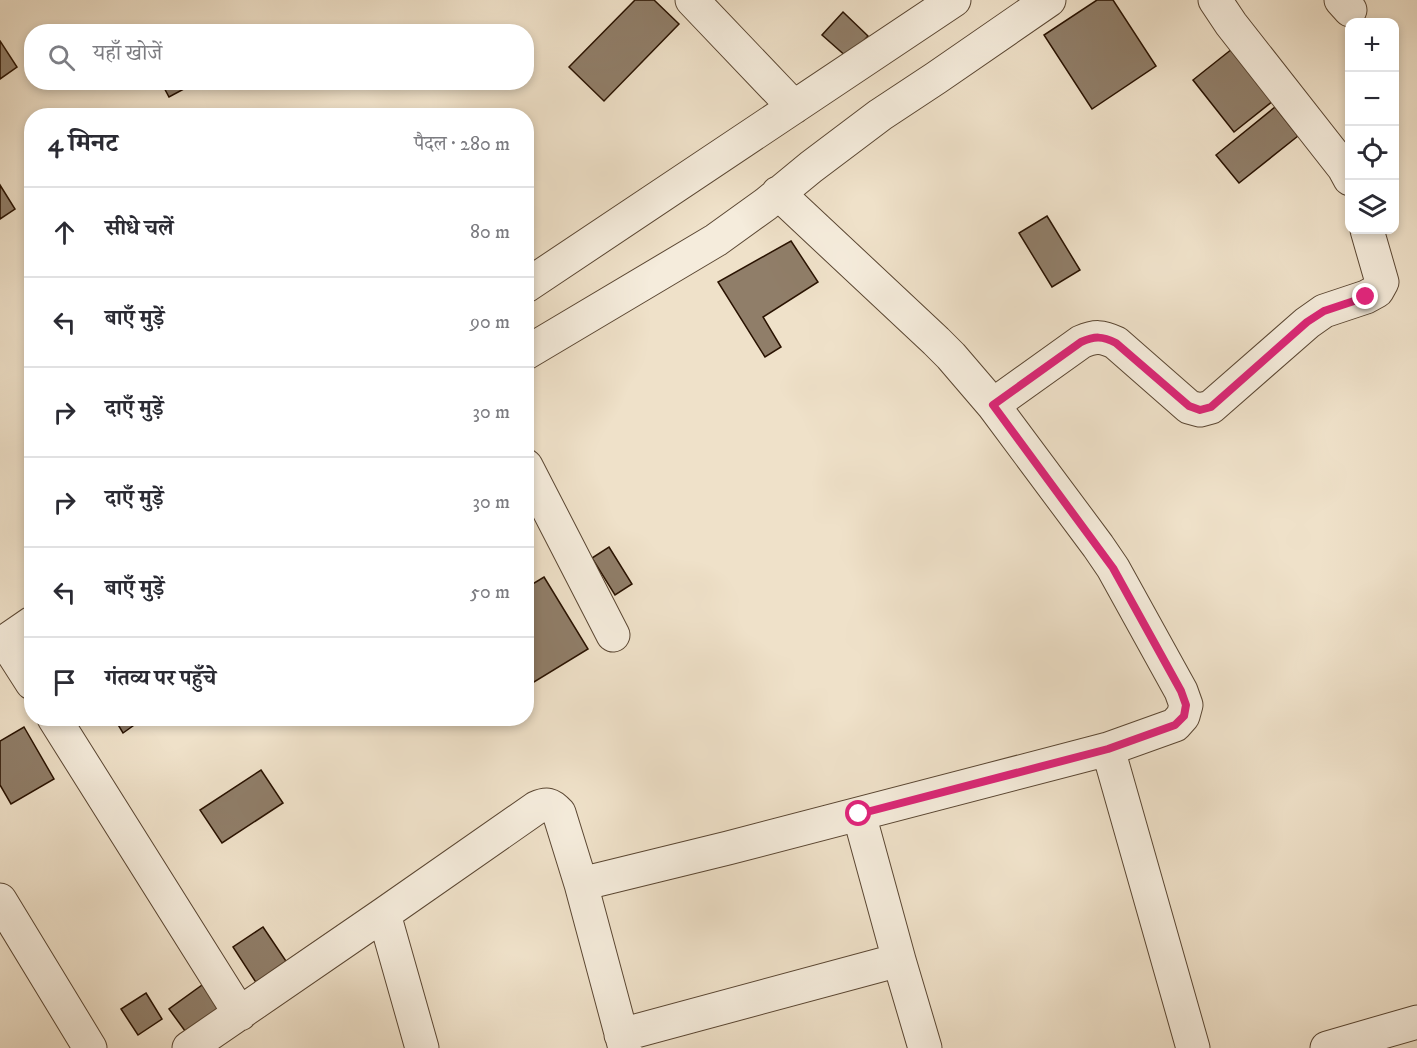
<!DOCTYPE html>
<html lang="hi">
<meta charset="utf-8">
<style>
:root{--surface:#fff;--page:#f7f7f7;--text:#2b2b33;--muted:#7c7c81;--line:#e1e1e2}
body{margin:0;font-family:"IM FELL DW Pica","Noto Serif Devanagari",serif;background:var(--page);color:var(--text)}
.controls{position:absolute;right:18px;top:18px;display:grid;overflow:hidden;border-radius:12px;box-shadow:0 3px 9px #0003}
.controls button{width:54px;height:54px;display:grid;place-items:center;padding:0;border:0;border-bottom:2px solid var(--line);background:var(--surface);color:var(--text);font:30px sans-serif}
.stop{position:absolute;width:18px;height:18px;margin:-14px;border:4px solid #db2777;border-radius:50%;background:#fff}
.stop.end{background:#db2777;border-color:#fff;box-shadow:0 2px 6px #0008}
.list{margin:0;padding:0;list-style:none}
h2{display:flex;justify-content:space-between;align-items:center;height:78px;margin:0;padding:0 24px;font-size:26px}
h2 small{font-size:20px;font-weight:400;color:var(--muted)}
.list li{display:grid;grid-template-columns:39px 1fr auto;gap:18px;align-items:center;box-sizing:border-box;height:90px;padding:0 24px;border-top:2px solid var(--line)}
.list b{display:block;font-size:22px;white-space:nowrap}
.list em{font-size:20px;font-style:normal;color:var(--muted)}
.icon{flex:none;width:33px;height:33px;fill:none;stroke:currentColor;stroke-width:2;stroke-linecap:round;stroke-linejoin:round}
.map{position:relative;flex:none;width:1417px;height:1048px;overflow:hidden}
.search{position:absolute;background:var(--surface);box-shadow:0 3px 9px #0003;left:24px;top:24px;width:510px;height:66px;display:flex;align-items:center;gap:15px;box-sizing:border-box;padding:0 21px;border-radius:24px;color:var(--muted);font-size:22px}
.panel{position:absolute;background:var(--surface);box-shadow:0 3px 9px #0003;left:24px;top:108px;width:510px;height:618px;border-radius:24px}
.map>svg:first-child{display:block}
</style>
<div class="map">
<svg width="1417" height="1048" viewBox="0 0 1417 1048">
<rect width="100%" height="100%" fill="#efe1c9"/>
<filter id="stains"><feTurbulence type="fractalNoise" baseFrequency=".00333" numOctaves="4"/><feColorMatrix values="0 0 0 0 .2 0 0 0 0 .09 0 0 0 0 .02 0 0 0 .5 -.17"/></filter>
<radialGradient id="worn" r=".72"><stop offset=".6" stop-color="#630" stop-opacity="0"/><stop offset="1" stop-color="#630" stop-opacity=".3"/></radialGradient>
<path fill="#907e69" stroke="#291200" stroke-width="1.5" d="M635,0H654L679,24L604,101L569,67Z
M1097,0H1113L1156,66L1092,109L1044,35Z
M843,12L868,36L848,58L822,35Z
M0,41L17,67L0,79Z
M1232,49L1273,101L1234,132L1193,80Z
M161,82H195V83L169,97Z
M1275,107L1298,136L1239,183L1216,155Z
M0,185L15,209L0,219Z
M1047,216L1080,270L1052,287L1019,233Z
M791,241L818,282L763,317L781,347L765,357L718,282Z
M609,547L632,584L615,595L592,558Z
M544,577L588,649L534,682L526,670V588Z
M114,718H144L123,733Z
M24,727L54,779L11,804L0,785V741Z
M261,770L283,803L222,843L200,810Z
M263,927L292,970L261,990L233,947Z
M209,980L228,1007L188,1035L169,1009Z
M146,993L162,1019L138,1035L121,1009Z"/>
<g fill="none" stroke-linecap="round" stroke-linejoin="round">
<defs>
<path id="minor" d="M692,0L794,107
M1215,0L1231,24L1344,168L1350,179
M1341,0L1350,10
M526,286L954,0
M526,353L716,240L766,204L811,167L880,115L936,78L1049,0
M993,405L1081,342C1095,336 1102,336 1116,343L1189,407L1200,410L1211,407L1307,323L1324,311L1366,297L1377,291L1382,282L1367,230
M526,466L613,635
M5,641L32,683
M0,645L32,623
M54,718L240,1014
M1108,749L1193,1048
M859,814L899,960L925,1048
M581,884L728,848L1108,749L1175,725L1183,716L1186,705L1181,691L1113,568L1098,546L993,405L951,356L936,341L778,193
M0,900L90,1048
M384,914L422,1048
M621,1035L899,960
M189,1048L384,914L536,808C547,803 551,804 559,813L581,884L625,1048
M1327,1048L1417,1022"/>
</defs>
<use href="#minor" stroke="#5a4632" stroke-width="35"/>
<use href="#minor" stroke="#f5ecdc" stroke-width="33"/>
</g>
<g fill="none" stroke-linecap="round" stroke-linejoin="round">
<path stroke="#db2777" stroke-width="8" d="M859,814L1108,749L1175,725L1184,716L1186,705L1181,691L1113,568L993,405L1081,342C1095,336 1102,336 1116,343L1189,406L1200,410L1211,407L1307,322L1324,311L1366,297"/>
</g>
<rect width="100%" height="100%" filter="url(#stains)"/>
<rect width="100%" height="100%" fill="url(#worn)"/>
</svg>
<div class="controls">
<button>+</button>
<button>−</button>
<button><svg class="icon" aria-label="locate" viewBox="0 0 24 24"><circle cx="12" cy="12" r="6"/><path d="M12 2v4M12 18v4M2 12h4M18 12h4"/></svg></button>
<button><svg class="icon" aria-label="layers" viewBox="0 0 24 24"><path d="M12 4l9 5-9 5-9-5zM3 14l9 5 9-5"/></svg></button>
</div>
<div class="stop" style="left:859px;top:814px"></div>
<div class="stop end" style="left:1366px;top:297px"></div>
<div class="search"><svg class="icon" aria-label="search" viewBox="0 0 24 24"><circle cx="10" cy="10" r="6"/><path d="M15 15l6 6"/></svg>यहाँ खोजें</div>
<section class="panel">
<h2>4 मिनट<small>पैदल · 280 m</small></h2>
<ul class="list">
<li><svg class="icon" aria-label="ahead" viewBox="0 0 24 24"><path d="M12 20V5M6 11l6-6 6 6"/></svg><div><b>सीधे चलें</b></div><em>80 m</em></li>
<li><svg class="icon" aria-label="left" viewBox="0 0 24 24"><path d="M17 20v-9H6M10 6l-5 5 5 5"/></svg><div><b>बाएँ मुड़ें</b></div><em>90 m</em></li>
<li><svg class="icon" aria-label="right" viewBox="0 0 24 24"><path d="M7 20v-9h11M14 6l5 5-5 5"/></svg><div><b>दाएँ मुड़ें</b></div><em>30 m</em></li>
<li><svg class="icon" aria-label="right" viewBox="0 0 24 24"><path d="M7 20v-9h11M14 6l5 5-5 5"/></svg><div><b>दाएँ मुड़ें</b></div><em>30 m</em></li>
<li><svg class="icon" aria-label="left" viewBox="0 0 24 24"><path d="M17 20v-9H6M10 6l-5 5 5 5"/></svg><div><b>बाएँ मुड़ें</b></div><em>50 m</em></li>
<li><svg class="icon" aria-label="arrive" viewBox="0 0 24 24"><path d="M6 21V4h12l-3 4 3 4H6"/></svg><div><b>गंतव्य पर पहुँचे</b></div></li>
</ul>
</section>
</div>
